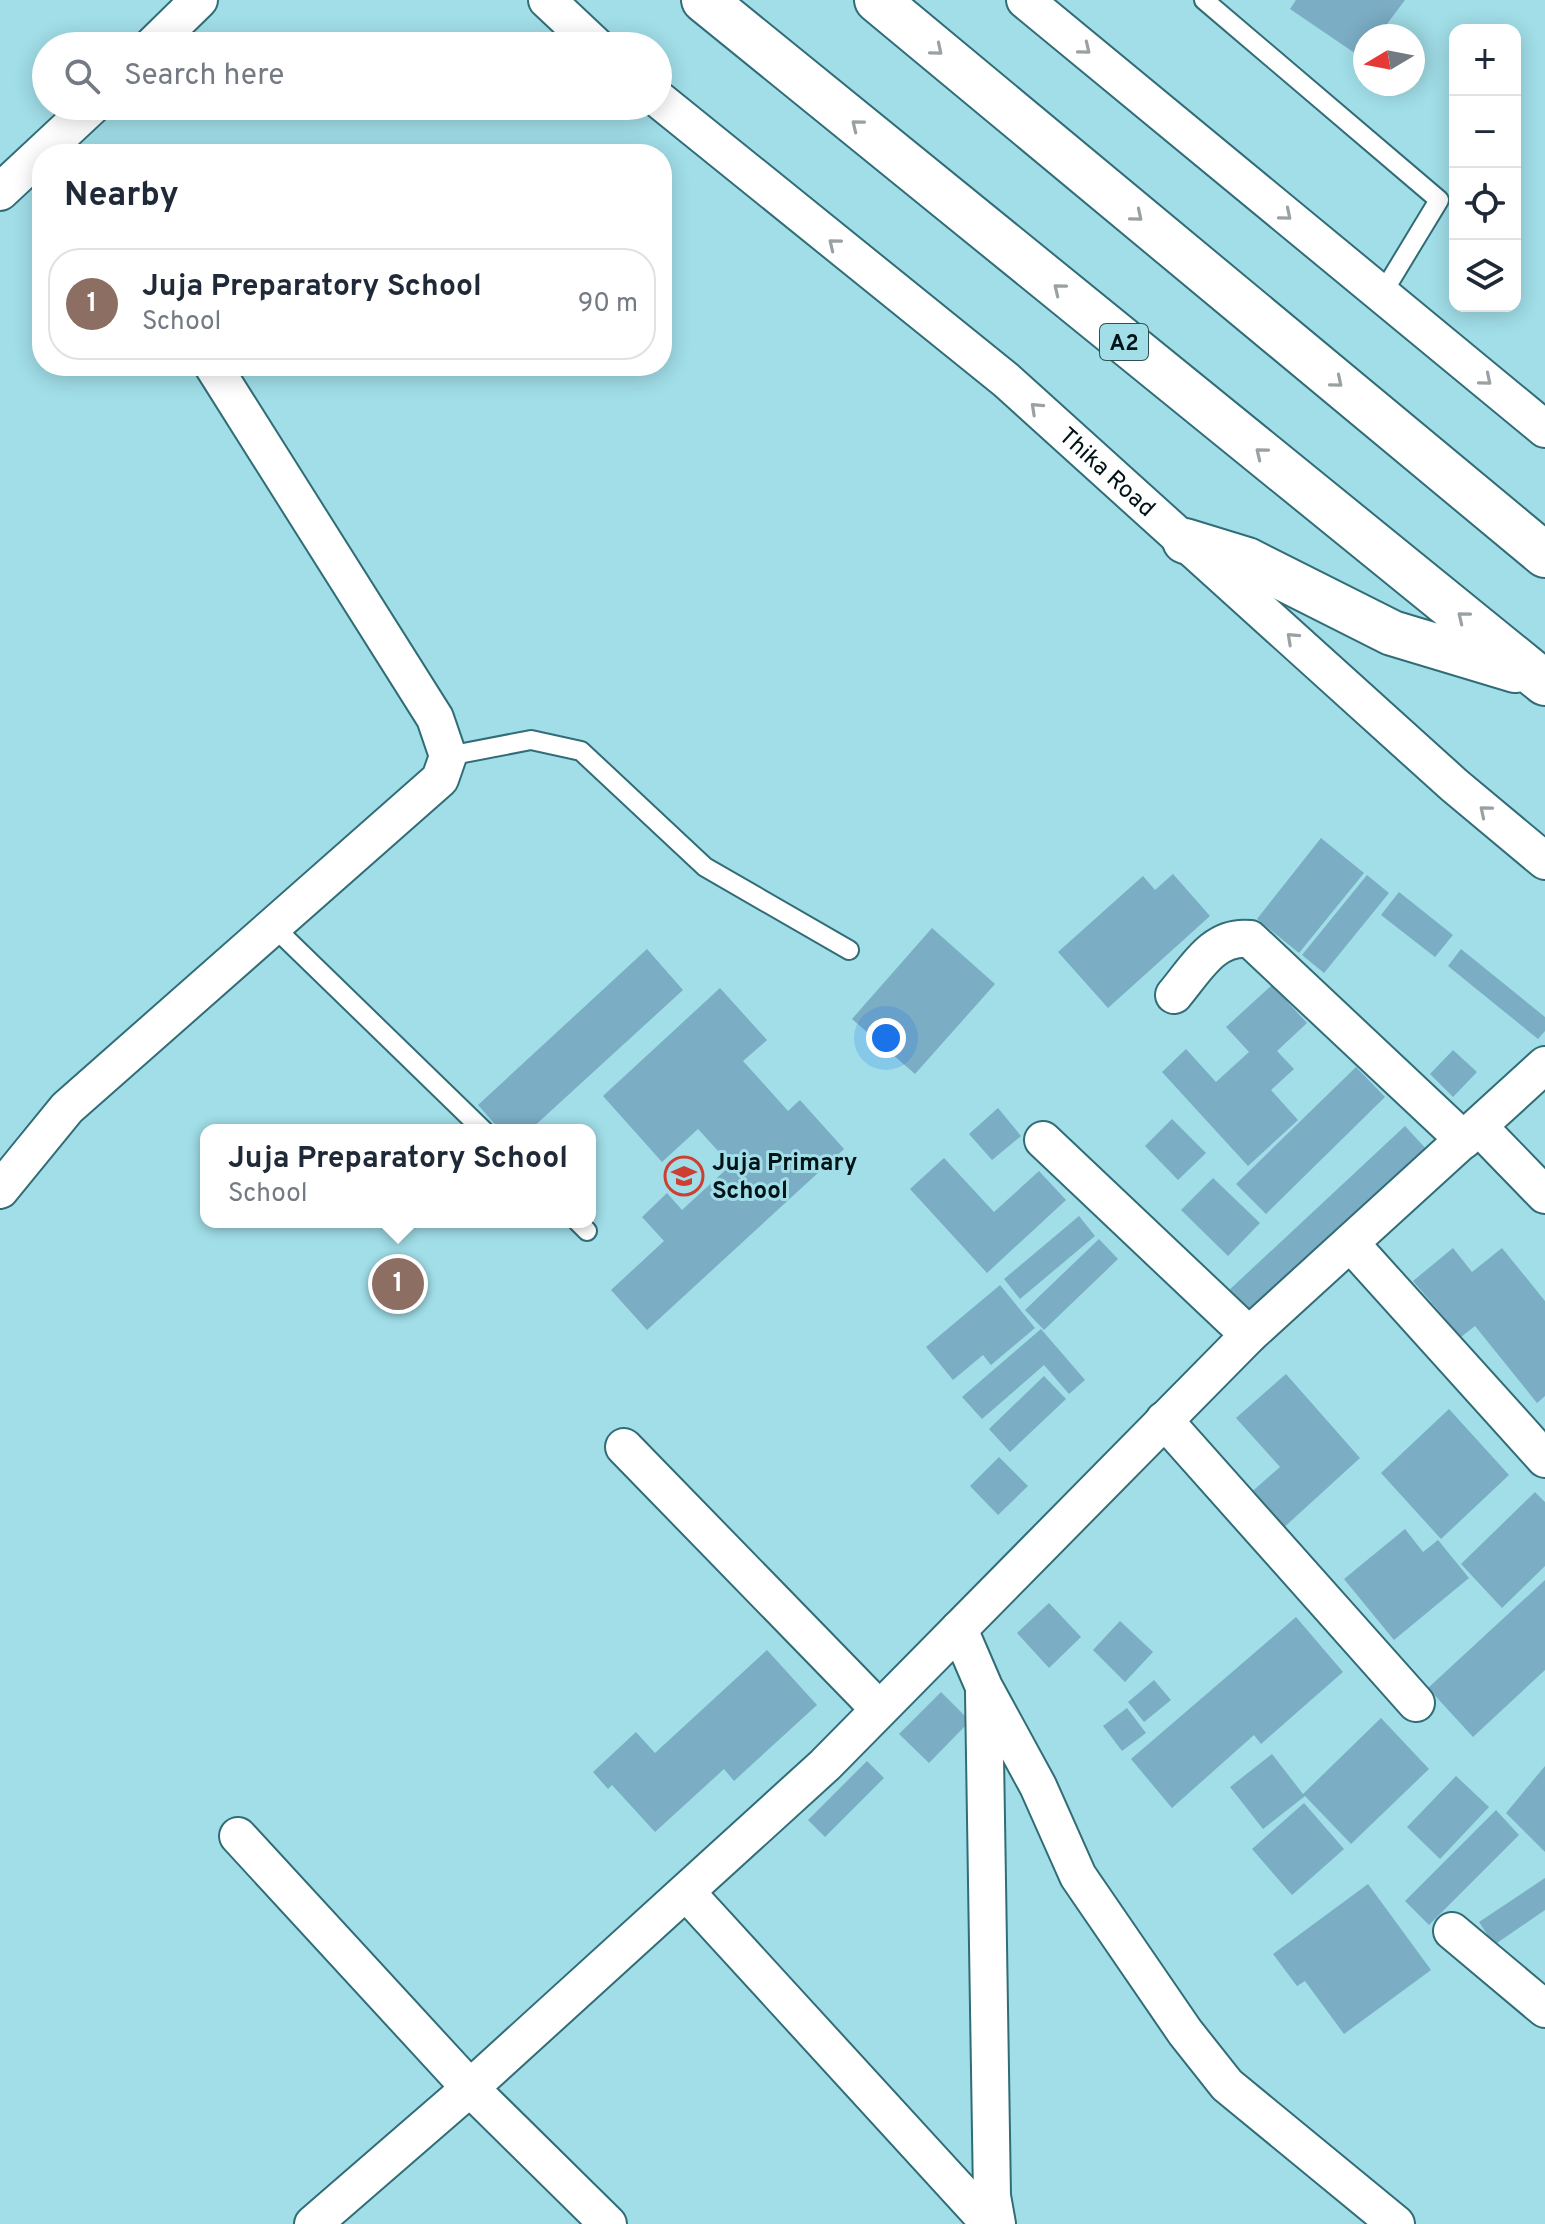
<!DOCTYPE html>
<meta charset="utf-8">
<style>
:root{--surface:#fff;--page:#f2f2f3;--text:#1f2937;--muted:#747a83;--line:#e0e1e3;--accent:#111827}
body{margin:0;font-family:Overpass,sans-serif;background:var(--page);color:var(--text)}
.controls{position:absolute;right:24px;top:24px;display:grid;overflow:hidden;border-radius:16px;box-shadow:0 4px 20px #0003}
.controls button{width:72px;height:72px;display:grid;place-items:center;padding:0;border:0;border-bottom:2px solid var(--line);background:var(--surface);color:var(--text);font:40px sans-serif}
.compass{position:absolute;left:1353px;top:24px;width:72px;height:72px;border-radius:50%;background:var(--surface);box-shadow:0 4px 20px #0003;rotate:260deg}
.you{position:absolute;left:886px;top:1038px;width:28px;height:28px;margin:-20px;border:6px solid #fff;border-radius:50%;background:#1a73e8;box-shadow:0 0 0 12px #1a73e833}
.badge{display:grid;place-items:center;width:52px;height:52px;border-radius:50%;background:var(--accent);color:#fff;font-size:26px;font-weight:700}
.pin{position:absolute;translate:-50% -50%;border:4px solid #fff;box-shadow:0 2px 8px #0006}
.popup{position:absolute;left:200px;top:1124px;width:396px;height:104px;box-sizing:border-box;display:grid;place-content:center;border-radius:16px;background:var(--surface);filter:drop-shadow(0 2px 6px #0005);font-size:26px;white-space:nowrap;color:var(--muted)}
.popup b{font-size:30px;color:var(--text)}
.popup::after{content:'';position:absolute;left:50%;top:100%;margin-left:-16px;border:16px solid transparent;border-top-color:var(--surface)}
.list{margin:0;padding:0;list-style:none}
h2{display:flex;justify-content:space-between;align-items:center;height:104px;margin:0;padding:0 32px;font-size:34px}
h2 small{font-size:26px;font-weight:400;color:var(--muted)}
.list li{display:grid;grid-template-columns:52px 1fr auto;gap:24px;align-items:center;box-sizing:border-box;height:112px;margin:0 16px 16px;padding:0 16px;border:2px solid var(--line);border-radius:32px}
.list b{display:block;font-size:30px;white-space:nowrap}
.list p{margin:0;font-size:26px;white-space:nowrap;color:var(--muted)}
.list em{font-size:26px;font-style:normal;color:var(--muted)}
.icon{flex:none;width:44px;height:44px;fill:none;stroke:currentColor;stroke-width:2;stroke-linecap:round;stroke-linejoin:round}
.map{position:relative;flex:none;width:1545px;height:2224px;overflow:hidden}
.search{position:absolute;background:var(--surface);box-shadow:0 4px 20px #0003;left:32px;top:32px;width:640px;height:88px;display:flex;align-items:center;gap:20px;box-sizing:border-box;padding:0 28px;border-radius:44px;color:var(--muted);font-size:30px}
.panel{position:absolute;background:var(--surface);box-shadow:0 4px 20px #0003;left:32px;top:144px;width:640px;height:232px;border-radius:32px}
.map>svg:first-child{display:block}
</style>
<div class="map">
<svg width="1545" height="2224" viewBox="0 0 1545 2224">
<rect width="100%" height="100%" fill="#a1dee8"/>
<path fill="#7badc5" d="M1296,0H1405L1378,36H1365L1362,58L1290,9Z
M1321,838L1364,873L1299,953L1257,919Z
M1173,874L1210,916L1108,1008L1058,952L1143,876L1155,890Z
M1367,875L1389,893L1324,973L1302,955Z
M1399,892L1453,935L1435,957L1381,915Z
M932,928L995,984L915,1074L852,1019Z
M647,949L683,990L530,1130H500L478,1105Z
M1461,949L1545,1017V1031L1538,1039L1448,966Z
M1272,985L1307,1023L1277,1051L1294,1069L1271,1090L1298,1120L1248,1166L1162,1072L1186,1049L1216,1082L1249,1052L1226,1027Z
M720,988L767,1040L743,1061L788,1111L800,1100L844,1149L647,1330L611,1290L664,1241L642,1217L667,1193L682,1210L731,1165L698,1129L662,1162L603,1096Z
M1453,1050L1477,1072L1453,1097L1430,1074Z
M1356,1067L1385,1097L1266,1214L1236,1184Z
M998,1108L1021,1136L992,1160L969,1134Z
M1172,1119L1206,1153L1178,1180L1145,1146Z
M1405,1126L1428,1151L1249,1317L1227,1292Z
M944,1158L994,1212L1039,1171L1066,1200L987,1273L910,1189Z
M1213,1178L1260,1223L1228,1256L1181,1210Z
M1079,1216L1095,1236L1020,1299L1004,1279Z
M1099,1239L1118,1259L1044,1330L1025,1310Z
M1453,1248L1472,1272L1502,1248L1545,1301V1396L1537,1403L1475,1326L1461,1337L1413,1281Z
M1000,1285L1035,1328L991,1365L983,1355L953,1380L926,1347Z
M1041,1329L1085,1380L1069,1394L1044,1365L982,1419L962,1397Z
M1286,1374L1360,1458L1280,1531L1248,1495L1280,1467L1236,1418Z
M1044,1376L1066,1399L1010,1452L989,1429Z
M1449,1409L1509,1475L1441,1539L1381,1473Z
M999,1457L1028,1486L998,1515L970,1486Z
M1535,1492L1545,1502V1566L1502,1608L1461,1564Z
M1405,1529L1423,1552L1438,1540L1469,1578L1394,1640L1344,1579Z
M1545,1580V1670L1473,1737L1428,1688Z
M1049,1603L1081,1637L1049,1668L1017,1633Z
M1296,1617L1343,1672L1261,1744L1254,1735L1172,1808L1131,1759Z
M1120,1621L1153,1652L1125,1682L1093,1650Z
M767,1650L817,1705L734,1781L724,1769L655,1832L612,1785L608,1789L593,1772L636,1732L655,1753Z
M1154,1680L1171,1700L1144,1722L1128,1702Z
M941,1692L970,1721L929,1763L899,1734Z
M1127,1708L1146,1733L1122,1751L1103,1726Z
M1381,1718L1429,1769L1351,1844L1305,1796L1263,1829L1230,1787L1272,1754L1303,1794Z
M867,1761L884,1778L825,1837L808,1820Z
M1545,1766V1852L1506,1813Z
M1456,1776L1489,1807L1440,1859L1407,1827Z
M1304,1803L1344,1849L1292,1895L1252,1849Z
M1496,1810L1519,1835L1429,1925L1405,1901Z
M1545,1878V1910L1494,1945L1479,1922Z
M1368,1884L1431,1970L1344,2034L1305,1981L1297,1986L1273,1954Z"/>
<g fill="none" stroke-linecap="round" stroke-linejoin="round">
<defs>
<path id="lane" d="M1204,0L1439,200L1382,294
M448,756L531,740L581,751L705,867L849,950
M275,928L483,1130
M578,1222L587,1231"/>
<g id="street">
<path d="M547,0L596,46"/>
<path d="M1025,0L1545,429"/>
<path d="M152,46L199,0"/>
<path id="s1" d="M658,99L1006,380L1454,785L1545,861"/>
<path d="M0,192L92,106"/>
<path d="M1174,995C1196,969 1213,935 1250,939L1464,1140"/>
<path d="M1479,1127L1545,1195"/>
<path d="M1043,1140L1249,1335"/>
<path d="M0,1190L67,1108L440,779L448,756L435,718L213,366"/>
<path d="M1351,1244L1545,1459"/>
<path d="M1164,1420L1416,1703"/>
<path d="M624,1447L879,1709"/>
<path d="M959,1629L984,1687L1038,1786L1078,1876L1185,2032L1227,2085L1396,2224"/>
<path d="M984,1693L992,2196L997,2224"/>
<path d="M238,1836L470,2088L608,2224"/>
<path d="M686,1892L990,2224"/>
<path d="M1452,1931L1545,2009"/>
<path d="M313,2224L470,2088L825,1765L1249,1335L1545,1065"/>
</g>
<path id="highway" d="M704,0L1545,683
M877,0L1545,555
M1185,541L1247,560L1392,633L1515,670"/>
</defs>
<use href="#lane" stroke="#316d77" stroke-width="22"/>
<use href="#street" stroke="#316d77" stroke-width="40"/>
<use href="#highway" stroke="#316d77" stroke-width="48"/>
<use href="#lane" stroke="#fff" stroke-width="18"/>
<use href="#street" stroke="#fff" stroke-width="36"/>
<use href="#highway" stroke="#fff" stroke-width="44"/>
</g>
<defs><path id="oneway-chevron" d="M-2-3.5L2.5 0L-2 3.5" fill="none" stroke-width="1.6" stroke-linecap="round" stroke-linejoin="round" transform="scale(2)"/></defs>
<g stroke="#99a1a2">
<use href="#oneway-chevron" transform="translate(1085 49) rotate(39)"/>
<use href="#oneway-chevron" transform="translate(937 50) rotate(40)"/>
<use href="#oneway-chevron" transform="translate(857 125) rotate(-141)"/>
<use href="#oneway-chevron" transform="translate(1286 215) rotate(40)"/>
<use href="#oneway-chevron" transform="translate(1137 216) rotate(40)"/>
<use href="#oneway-chevron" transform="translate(834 244) rotate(-141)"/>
<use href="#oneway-chevron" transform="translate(1059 289) rotate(-141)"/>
<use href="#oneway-chevron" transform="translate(1486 380) rotate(40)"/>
<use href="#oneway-chevron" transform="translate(1337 382) rotate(40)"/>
<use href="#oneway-chevron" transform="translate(1036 408) rotate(-137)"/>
<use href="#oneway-chevron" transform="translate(1261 453) rotate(-141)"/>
<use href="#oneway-chevron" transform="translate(1463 617) rotate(-141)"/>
<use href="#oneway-chevron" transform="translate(1292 638) rotate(-137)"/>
<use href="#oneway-chevron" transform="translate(1485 811) rotate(-140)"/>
</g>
<defs>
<symbol id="school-ring" viewBox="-11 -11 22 22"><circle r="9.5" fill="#a1dee8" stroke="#cc3f32" stroke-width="1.5"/><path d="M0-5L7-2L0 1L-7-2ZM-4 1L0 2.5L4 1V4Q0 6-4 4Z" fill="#cc3f32"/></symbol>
</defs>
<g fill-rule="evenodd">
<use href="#school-ring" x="662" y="1154" width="44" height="44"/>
</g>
<g text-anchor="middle" stroke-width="6" stroke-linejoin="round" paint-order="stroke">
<rect fill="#a1dee8" stroke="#305056" stroke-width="2" x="1100" y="324" width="48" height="36" rx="6"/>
<g font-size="22" font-weight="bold" fill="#001317">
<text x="1124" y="350">A2</text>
</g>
<g font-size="24" fill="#001317" stroke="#a1dee8">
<text dy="8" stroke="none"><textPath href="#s1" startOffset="584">Thika Road</textPath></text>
</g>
<g font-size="24" font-weight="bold" fill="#001317" stroke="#a1dee8" text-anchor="start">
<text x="712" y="1170">Juja Primary<tspan x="712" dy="28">School</tspan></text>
</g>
</g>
</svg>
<div class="controls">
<button>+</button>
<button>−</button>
<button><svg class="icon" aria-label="locate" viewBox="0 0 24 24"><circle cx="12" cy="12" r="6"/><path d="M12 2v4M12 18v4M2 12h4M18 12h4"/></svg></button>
<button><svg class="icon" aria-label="layers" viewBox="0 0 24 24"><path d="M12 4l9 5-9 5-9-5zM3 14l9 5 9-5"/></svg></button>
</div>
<svg class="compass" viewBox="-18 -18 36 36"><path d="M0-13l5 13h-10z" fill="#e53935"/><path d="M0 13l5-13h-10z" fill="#747a83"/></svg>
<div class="you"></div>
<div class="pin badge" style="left:398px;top:1284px;background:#8d6e63">1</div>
<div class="popup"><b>Juja Preparatory School</b>School</div>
<div class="search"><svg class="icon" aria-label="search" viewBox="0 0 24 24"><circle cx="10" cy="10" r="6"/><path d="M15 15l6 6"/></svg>Search here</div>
<section class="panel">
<h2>Nearby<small></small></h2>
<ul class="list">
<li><span class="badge" style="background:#8d6e63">1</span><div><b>Juja Preparatory School</b><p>School</p></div><em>90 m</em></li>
</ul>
</section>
</div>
